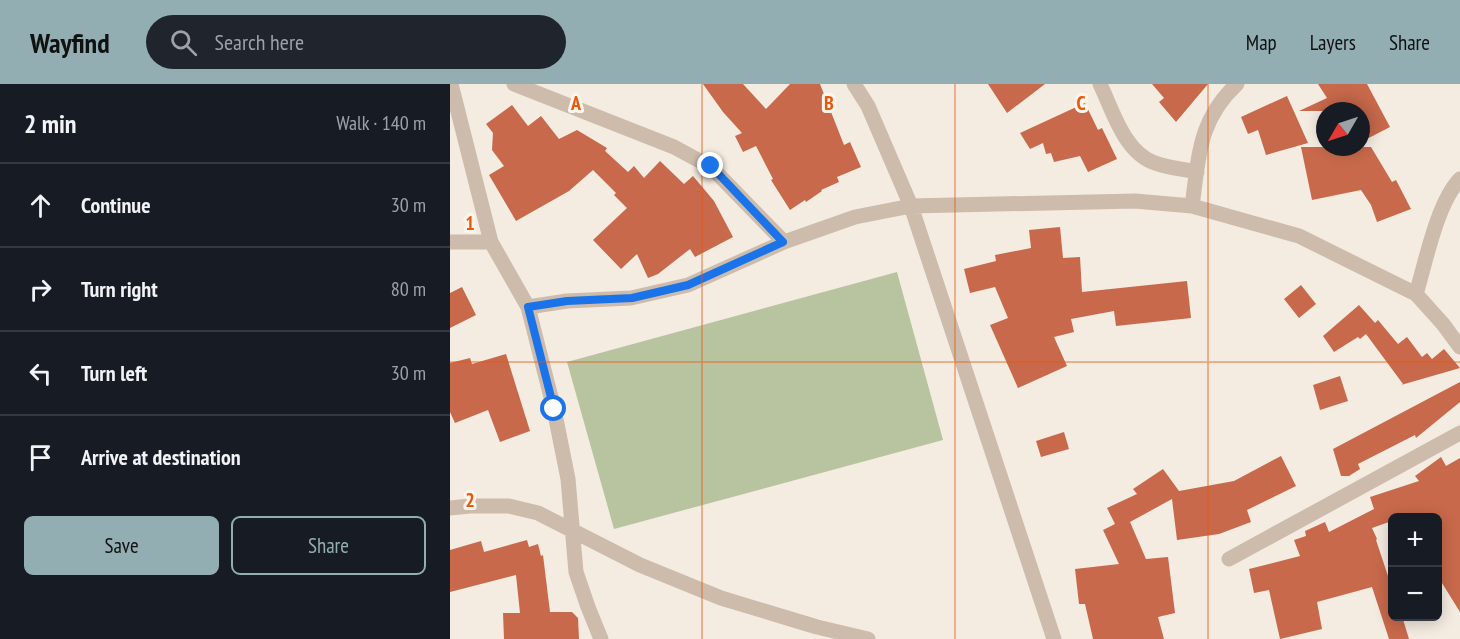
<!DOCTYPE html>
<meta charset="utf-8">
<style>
:root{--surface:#171b24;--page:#20242c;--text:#f1f3f6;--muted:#9ea1a6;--line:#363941;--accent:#92aeb2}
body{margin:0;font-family:"PT Sans Narrow",sans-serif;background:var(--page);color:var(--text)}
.controls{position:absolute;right:18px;bottom:18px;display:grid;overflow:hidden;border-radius:9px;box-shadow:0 3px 15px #0003}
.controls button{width:54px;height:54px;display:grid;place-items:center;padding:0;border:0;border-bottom:2px solid var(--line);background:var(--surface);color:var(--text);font:30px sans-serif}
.compass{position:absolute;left:866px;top:18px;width:54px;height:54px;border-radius:50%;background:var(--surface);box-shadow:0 3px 15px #0003;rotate:231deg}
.stop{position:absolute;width:18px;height:18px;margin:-14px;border:4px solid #1a73e8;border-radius:50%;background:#fff}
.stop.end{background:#1a73e8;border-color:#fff;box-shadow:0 2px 6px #0008}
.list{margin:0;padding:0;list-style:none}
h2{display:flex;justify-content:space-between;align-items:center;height:78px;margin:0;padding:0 24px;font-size:26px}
h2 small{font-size:20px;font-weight:400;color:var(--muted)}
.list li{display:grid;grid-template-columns:39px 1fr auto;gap:18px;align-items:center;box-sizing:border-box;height:84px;padding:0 24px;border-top:2px solid var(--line)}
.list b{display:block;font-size:22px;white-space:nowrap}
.list em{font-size:20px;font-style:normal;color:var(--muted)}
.actions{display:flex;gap:12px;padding:18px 24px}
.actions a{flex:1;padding:14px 0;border:2px solid var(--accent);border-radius:9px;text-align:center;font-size:21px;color:var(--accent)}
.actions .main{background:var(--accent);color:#111}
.icon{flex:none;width:33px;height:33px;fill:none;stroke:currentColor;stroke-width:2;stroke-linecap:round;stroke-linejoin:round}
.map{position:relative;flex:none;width:1010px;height:555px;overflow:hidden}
header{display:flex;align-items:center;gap:36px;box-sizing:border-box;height:84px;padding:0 30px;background:var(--accent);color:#111}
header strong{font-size:28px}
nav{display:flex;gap:33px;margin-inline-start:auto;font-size:21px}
.search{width:420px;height:54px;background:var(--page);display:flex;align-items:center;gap:15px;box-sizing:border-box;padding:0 21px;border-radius:33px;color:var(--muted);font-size:22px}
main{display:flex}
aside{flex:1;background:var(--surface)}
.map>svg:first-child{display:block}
</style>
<header>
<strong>Wayfind</strong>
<div class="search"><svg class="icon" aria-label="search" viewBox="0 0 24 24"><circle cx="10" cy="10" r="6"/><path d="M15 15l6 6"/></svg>Search here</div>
<nav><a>Map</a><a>Layers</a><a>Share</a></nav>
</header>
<main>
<aside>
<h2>2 min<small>Walk · 140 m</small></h2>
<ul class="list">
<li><svg class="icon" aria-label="ahead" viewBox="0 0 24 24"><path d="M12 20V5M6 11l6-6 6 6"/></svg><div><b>Continue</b></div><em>30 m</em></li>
<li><svg class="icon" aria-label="right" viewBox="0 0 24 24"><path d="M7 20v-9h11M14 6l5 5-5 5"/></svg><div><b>Turn right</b></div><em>80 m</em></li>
<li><svg class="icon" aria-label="left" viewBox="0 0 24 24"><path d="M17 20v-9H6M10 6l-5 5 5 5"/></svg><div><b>Turn left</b></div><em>30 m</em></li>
<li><svg class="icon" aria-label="arrive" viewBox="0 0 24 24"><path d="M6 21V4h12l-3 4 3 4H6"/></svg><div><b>Arrive at destination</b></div></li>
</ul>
<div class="actions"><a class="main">Save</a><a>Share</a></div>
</aside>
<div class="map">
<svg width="1010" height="555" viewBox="0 0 1010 555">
<rect width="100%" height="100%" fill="#f4ebe1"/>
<path fill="#b8c4a0" d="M447,188L493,356L164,445L117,278Z"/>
<path fill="#c8694b" d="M253,0H293L316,25L340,0H370L394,61L400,58L411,83L387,93L389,98L371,106L372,107L356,118L355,116L340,126L321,96L323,95L306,62L293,68L285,52L292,49L273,28Z
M538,0H595L557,29Z
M702,0H758L726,38L709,18L714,14Z
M868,0H917L940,43L911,58V27H849L877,14Z
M837,12L858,59L816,71L808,46L798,50L791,33Z
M635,19L648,46L652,44L667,75L638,88L630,72L604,78L601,69L596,70L593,59L580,65L570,49Z
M62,21L78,42L91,32L109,55L127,46L157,64L155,67L178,88L184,82L194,94L210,77L234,100L243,92L264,117L283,153L245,173L240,165L208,190L198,194L187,170L171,185L143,156L177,124L164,111L166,109L143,86L119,107L66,137L39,91L54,82L42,66L43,49L36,40Z
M851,63H921L942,98L946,96L961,125L927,138L921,121L911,106L862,116Z
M610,143L613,174L630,173L632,208L737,197L741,234L666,242L664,227L621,235L624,248L604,253L617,282L568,304L540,241L558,234L545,203L520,209L514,185L546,177L545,171L581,164L579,146Z
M851,201L866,220L849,234L834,215Z
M12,203L26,231L0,244V209Z
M909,221L925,239L928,236L948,260L957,253L972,273L977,269L982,275L994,265L1010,284L951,301L953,300L916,250L910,255L908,253L884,268L873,252Z
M56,270L80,347L50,358L38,326L5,339L0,328V279L20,274L22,280Z
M890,292L898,317L870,326L863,301Z
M1010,298V318L966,354L965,351L908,380L910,385L899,392H891L883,365Z
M614,348L619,365L591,373L586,357Z
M831,372L846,402L797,426L801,438L769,450L727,456L722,415L680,438L696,475L718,473L725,529L708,533L714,555H643L635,520H629L625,485L669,480L653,446L665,440L657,424L687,410L683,405L713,385L729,407L784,397Z
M991,373L996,382L1010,374V528L987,491V434H942V437L922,444L927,455L926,456L942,504V532H952L959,555H939L922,503L867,518L872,545L830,555L819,506L804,509L799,485L850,472L844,456L856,452L855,447L875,438L879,448L924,425L920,413L969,397L965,392Z
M77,456L79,463L88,460L91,472L93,471L100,528H122L128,534L129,555H54L53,529H70L66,491L0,508V466L31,457L34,468Z"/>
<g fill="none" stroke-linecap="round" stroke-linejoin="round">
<path stroke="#cdbbac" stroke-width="15" d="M1,0L41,158L78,223L104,325L118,395L126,488L138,523L151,555
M64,0L224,63L261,83L334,158
M404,0L418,22L461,122L604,555
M650,0C663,27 674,68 705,79C718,84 733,85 747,88
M742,122C749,73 748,36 787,0
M0,158H41
M966,210C976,177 987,119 1010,95
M78,223L117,217L181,214L238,201L334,158L405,133L461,122L685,117L742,122L849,152L966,210L993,240L1010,263
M0,424L20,422H59L88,429L190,481L271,514L367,543L418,555
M779,475L1010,349"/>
</g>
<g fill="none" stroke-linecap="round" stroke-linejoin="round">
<path stroke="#1a73e8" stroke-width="8" d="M104,325L78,223L117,217L182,214L238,201L333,158L261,82"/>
</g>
<path fill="none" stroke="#e8590c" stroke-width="1.5" stroke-opacity="0.55" d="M252,0V555M505,0V555M758,0V555M0,278H1010"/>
<g font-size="20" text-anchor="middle" font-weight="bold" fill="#e8590c" stroke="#fbf5ee" stroke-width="6" stroke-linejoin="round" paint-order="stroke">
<text x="126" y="26">A</text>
<text x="379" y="26">B</text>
<text x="631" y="26">C</text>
<text x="20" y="146">1</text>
<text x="20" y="423">2</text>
</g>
</svg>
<div class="controls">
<button>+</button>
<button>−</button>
</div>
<svg class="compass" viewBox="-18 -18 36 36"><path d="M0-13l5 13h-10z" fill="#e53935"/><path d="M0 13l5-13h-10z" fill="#9ea1a6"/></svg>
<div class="stop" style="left:104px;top:325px"></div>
<div class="stop end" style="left:261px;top:82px"></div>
</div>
</main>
